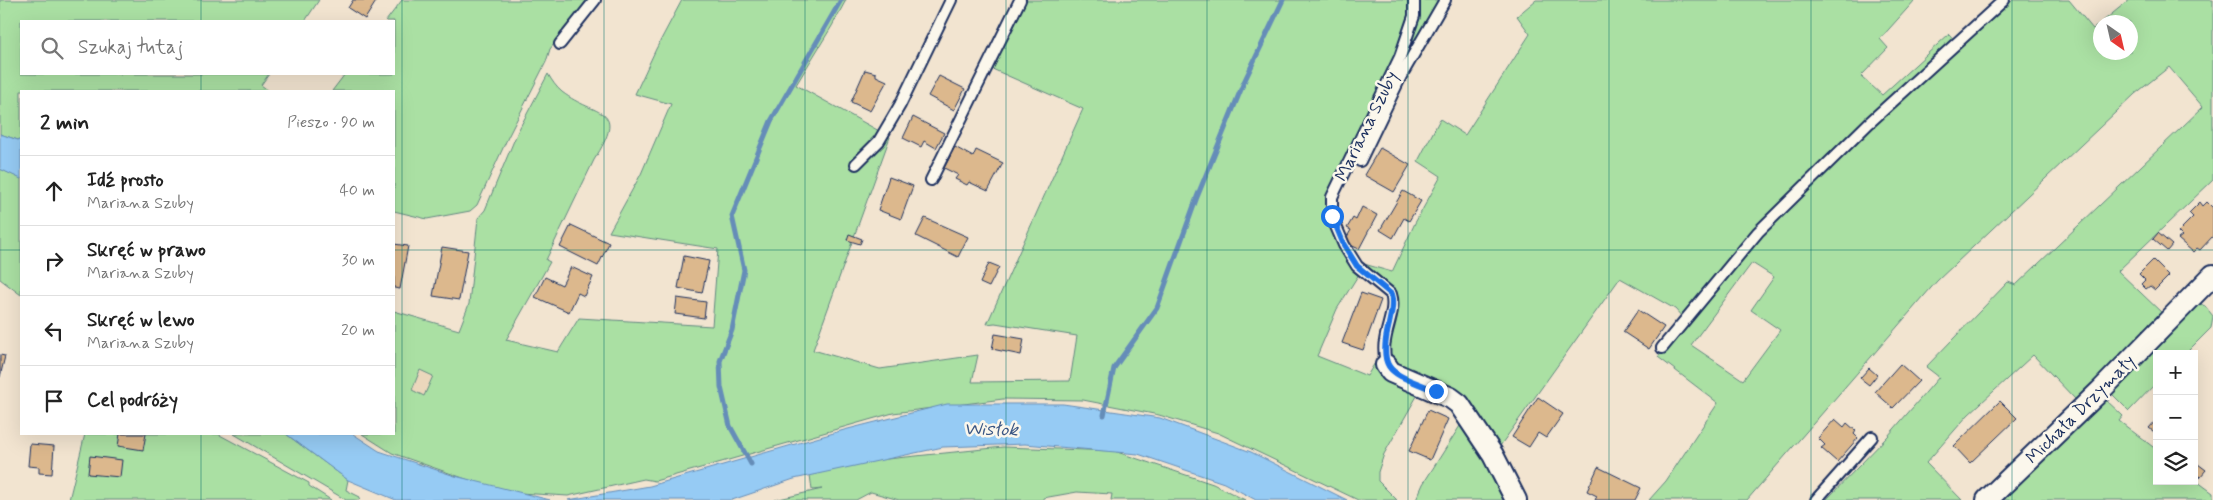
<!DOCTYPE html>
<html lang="pl">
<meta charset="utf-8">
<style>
:root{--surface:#fff;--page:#f6f6f6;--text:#222;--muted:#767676;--line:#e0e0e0}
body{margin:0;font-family:Mynerve,sans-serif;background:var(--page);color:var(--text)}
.controls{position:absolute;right:15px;bottom:15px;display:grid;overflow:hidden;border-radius:0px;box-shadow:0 5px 20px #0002}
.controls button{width:45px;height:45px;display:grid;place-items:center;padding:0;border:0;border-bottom:1px solid var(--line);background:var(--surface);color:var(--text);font:25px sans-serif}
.compass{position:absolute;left:2093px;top:15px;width:45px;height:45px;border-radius:50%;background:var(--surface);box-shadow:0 5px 20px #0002;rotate:146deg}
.stop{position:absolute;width:15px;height:15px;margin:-11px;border:4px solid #1a73e8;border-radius:50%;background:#fff}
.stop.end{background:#1a73e8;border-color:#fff;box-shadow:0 1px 5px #0008}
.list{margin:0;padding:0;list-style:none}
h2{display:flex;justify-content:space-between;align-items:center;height:65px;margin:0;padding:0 20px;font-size:21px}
h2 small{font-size:16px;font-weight:400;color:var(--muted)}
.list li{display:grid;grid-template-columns:32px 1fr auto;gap:15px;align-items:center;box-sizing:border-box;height:70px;padding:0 20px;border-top:1px solid var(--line)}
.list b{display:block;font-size:19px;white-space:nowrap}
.list p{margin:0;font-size:16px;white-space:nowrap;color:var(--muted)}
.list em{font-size:16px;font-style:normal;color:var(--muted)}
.icon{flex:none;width:28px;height:28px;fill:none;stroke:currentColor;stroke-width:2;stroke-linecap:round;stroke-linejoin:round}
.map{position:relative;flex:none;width:2213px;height:500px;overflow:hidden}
.search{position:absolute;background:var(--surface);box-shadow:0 5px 20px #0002;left:20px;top:20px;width:375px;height:55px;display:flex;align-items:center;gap:12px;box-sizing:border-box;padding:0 18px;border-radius:0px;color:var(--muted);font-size:19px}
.panel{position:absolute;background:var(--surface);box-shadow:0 5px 20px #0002;left:20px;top:90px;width:375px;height:345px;border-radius:0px}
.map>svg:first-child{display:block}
</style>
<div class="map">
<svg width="2213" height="500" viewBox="0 0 2213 500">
<rect width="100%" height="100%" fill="#f2e4d0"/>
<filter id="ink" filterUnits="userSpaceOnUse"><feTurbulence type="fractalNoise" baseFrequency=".02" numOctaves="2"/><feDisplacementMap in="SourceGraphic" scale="10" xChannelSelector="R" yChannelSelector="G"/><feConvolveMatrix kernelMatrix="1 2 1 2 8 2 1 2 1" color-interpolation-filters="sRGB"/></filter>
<g filter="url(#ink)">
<path fill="#ebd7bc" d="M420,370L433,376L424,396L411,390Z"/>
<path fill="#aae0a3" stroke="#628880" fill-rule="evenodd" d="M0,0H319L305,21H21V74H269L261,85L269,91H21V141L0,134Z
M402,0H588L550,49L546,62L508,137L477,205L470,211L427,219L394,211V91H332L345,74H394V21H386Z
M682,0H846L832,26L796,85L890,137L813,350L880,369L978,355L972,382L1070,381L1077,336L995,323L987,324L1083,109L990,68L1025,0H1411L1407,35L1328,214L1359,274L1337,309L1317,356L1367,376L1379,356L1392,375L1416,388L1417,396L1384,454L1378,472V481L1397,500H1358L1218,433L1159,415L1083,400L1003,399L893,413L655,481L644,479L568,496L503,492L392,453L362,434H394V311L459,330L469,304L478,218L485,210L518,131L548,74C552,81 556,87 562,92C596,118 629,105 594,160L546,260L550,262L506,340L558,352L579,318L712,326L718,249L609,232L641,174L671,104L635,94L656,49ZM420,370L433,376L424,396L412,390Z
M1417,0H1442L1371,119Z
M1536,0H1915L1880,39L1888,48L1861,76L1882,95L1949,34L1956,42L1816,167L1704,292L1683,318L1675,309L1620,278L1495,453L1469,413L1390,364L1387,341L1396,301L1360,266L1364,264L1392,272L1415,223L1441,176L1418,161L1440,119L1465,135L1530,34L1517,16Z
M2013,0H2069L2093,29L2100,24V52H2130V22H2102L2129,0H2213V180L2118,271L2163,314L2076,400L2033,355L1968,415L1926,463L1962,500H1826L1888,436L1939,377L1926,367L2008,282L2016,285L2203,107L2169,67L2135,94L1937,281L1747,500H1649L1666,481L1718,403L1658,357L1758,236L1887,110ZM1752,263L1774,277L1751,310L1780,330L1743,380L1691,345Z
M0,169L21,178V295L0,279Z
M2196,302L2205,306L2213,316L2211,328L2185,354H2157V382L2129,411L2110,392Z
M2105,399L2123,416L2119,421L2157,450V481H2194V479L2213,493V500H1998Z
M1465,418L1511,500H1416L1423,484Z
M85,434H218L309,483V486L331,500H69Z
M234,434H286L348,480L346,490L360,497L359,500H346Z
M1003,447L1114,451L1213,484L1245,500H1111L1112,494L1077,492L1043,498V500H899L871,492L856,500H775L822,489L812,490L810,475L858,462Z"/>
<path fill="#96cbf4" stroke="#658db8" d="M0,134L21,141V179L0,169Z
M947,404H1063L1160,418L1251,452L1347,500H1256L1224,483L1138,454L1025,444L943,447L794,479L732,500H568L650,486L844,430Z
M286,434H353L379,451L455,476L550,500H396L348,480Z"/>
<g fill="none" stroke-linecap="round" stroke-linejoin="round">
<path stroke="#658db8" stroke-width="5" d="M1104,415L1114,368L1157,308L1197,197L1244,82L1283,0
M751,464L730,426L721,387L720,361L732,330L744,270L732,216L771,121L841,0"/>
</g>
<path fill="#dcb88d" stroke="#1b2f5e" d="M353,0H377L365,19L348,8Z
M865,70L876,73V76L887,81L870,111L851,102Z
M939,76L965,89L954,110L928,96Z
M913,117L944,133L936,148L924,141L921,147L903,138Z
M955,147L973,157L976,150L1003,163L988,191L969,182L967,185L955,179L958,175L944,168Z
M1380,148L1410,165L1394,192L1364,175Z
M889,177L913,186L901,219L878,210Z
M1403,191L1421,201L1409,221L1404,218L1393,238L1380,230Z
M2200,202L2203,206L2207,202L2213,208V236L2200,250L2197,248L2193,252L2178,239L2182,236L2178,232L2193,217L2189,213Z
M1362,207L1377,215L1359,249L1344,242L1351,230L1347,228L1353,218L1356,220Z
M925,218L968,237L958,257L916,236Z
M571,225L609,243L598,266L560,247Z
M2158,233L2172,245L2167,251L2153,239Z
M849,234L862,239L860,244L847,240Z
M394,244L408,246L400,289L394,288Z
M442,247L468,251L459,300L433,296Z
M684,256L709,261L702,293L678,288Z
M2153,260L2169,276L2155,290L2150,286L2146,289L2141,284L2145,280L2139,274Z
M989,263L999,267L989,287L980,283Z
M571,267L593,277L584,296L578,293L569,312L535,297L545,277L562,285Z
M1361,293L1381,300L1363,350L1342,343Z
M677,298L706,302L704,318L675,314Z
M1638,310L1664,327L1649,349L1623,332Z
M995,334L1024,339L1021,355L992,349Z
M0,355L5,356L0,377Z
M1900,364L1919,381L1893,408L1875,392Z
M1869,368L1877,375L1869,385L1860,378Z
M1538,397L1563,414L1546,438L1538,433L1529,447L1512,437Z
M2000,401L2017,418L1970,463L1954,446Z
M1428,410L1448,419L1430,460L1409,451Z
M1835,419L1844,427L1847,423L1856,431L1854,434L1858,438L1837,462L1821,448L1825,445L1818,438Z
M2157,419V434L2149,428Z
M120,434H146L143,450L118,446Z
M30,444L54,446L52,474L39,473V467L28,466Z
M90,456L122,460L120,477L88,474Z
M2194,461L2206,470L2200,477L2194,472Z
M1598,467L1641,488L1635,500H1595L1597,496L1587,491Z"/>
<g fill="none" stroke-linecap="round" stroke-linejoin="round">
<defs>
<path id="lane" d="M560,44L595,0
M1360,161L1401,76L1445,0
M856,164L879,141L900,105L951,0
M931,180L1020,0
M1662,348L1758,232L1869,123L2004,0
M1386,365C1385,357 1383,348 1385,341C1387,325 1396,309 1391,294L1357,266L1344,245L1332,217V197L1400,57L1414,16V0
M1816,500L1872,437"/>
<path id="street" d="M1386,365L1391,372L1451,398L1459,404L1493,455L1516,500
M1987,500L2100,391L2213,275"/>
</defs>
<use href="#lane" stroke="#1b2f5e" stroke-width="14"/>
<use href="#street" stroke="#1b2f5e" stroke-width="24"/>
<use href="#lane" stroke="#fbf7ec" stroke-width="10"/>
<use href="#street" stroke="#fbf7ec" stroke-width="20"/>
</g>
</g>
<g fill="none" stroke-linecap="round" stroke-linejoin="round" filter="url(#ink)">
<path stroke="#1a73e8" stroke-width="6" d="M1332,216L1344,245L1357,266L1391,294C1394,304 1391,314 1389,324C1376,376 1395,373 1436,391"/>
</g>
<path fill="none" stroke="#0f766e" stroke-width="1" stroke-opacity="0.55" d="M201,0V21M402,0V500M604,0V500M805,0V500M1006,0V500M1207,0V500M1408,0V500M1609,0V500M1811,0V500M2012,0V500M201,74V91M0,250H21M394,250H2213M201,434V500"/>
<g text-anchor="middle" stroke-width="5" stroke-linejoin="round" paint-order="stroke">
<g font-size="18" fill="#1b2f5e" stroke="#fbf7ec">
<text transform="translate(1366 126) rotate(-64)" y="6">Mariana Szuby</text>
<text transform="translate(2080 409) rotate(-45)" y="6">Michała Drzymały</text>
</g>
<g font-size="19" font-style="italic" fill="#3a5684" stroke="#fbf7ec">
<text transform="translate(991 428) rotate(1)" y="7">Wisłok</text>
</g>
</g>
</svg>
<div class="controls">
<button>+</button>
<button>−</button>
<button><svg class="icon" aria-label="layers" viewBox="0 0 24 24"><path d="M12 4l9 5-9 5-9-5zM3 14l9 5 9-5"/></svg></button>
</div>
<svg class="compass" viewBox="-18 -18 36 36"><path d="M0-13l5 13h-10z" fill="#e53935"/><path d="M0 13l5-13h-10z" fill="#767676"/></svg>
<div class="stop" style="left:1332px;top:216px"></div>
<div class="stop end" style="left:1436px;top:391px"></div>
<div class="search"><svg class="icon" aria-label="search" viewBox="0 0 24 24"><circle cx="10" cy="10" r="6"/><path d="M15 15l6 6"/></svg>Szukaj tutaj</div>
<section class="panel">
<h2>2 min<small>Pieszo · 90 m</small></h2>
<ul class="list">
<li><svg class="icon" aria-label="ahead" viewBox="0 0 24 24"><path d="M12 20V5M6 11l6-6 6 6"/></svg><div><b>Idź prosto</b><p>Mariana Szuby</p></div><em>40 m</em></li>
<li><svg class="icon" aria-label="right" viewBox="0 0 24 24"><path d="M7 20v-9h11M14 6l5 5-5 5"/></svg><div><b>Skręć w prawo</b><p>Mariana Szuby</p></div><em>30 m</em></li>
<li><svg class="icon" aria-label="left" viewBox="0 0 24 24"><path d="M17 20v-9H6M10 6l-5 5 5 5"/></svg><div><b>Skręć w lewo</b><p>Mariana Szuby</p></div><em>20 m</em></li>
<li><svg class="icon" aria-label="arrive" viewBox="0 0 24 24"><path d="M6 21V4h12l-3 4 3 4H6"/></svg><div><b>Cel podróży</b></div></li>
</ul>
</section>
</div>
